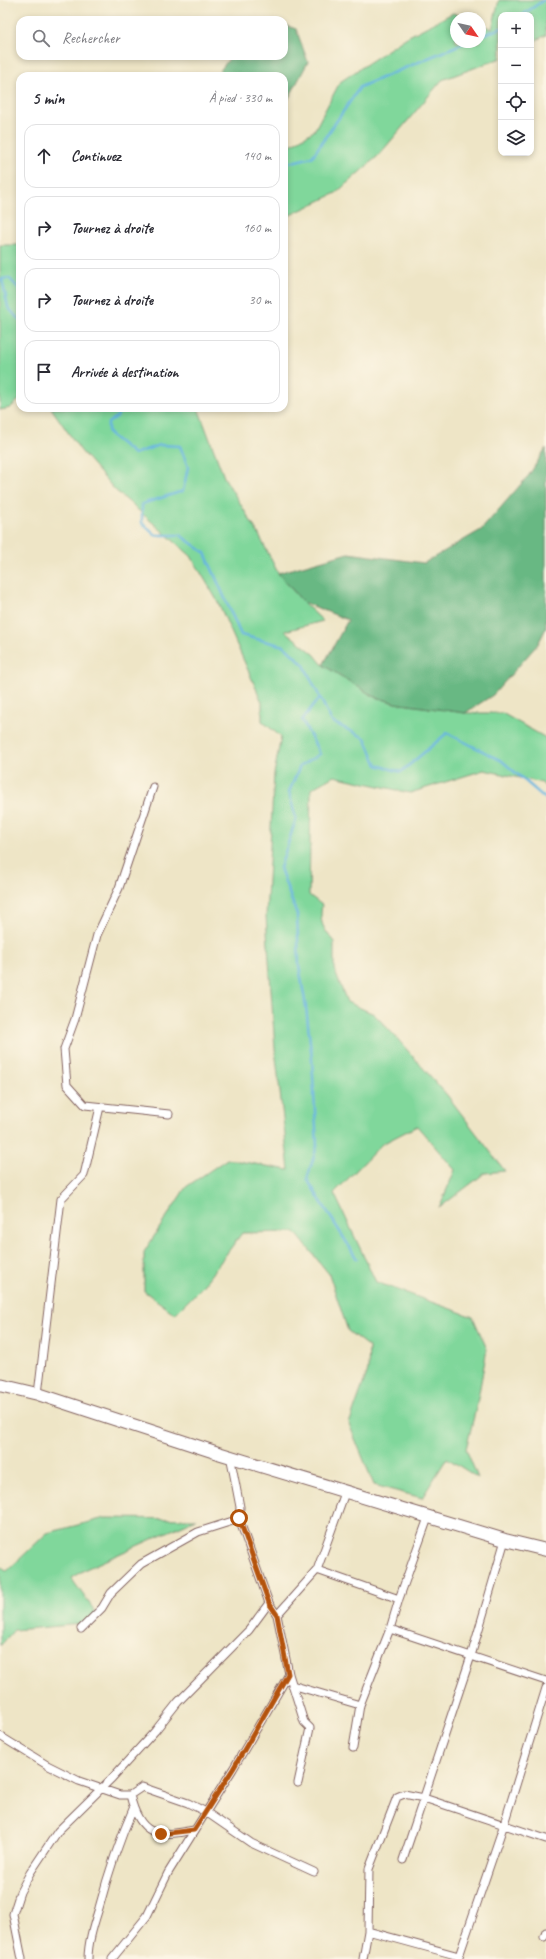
<!DOCTYPE html>
<html lang="fr">
<meta charset="utf-8">
<style>
:root{--surface:#fff;--page:#f7f7f7;--text:#2b2b33;--muted:#7c7c81;--line:#e1e1e2}
body{margin:0;font-family:Caveat,sans-serif;background:var(--page);color:var(--text)}
.controls{position:absolute;right:12px;top:12px;display:grid;overflow:hidden;border-radius:8px;box-shadow:0 2px 6px #0003}
.controls button{width:36px;height:36px;display:grid;place-items:center;padding:0;border:0;border-bottom:1px solid var(--line);background:var(--surface);color:var(--text);font:20px sans-serif}
.compass{position:absolute;left:450px;top:12px;width:36px;height:36px;border-radius:50%;background:var(--surface);box-shadow:0 2px 6px #0003;rotate:124deg}
.stop{position:absolute;width:12px;height:12px;margin:-9px;border:3px solid #b45309;border-radius:50%;background:#fff}
.stop.end{background:#b45309;border-color:#fff;box-shadow:0 1px 4px #0008}
.list{margin:0;padding:0;list-style:none}
h2{display:flex;justify-content:space-between;align-items:center;height:52px;margin:0;padding:0 16px;font-size:17px}
h2 small{font-size:13px;font-weight:400;color:var(--muted)}
.list li{display:grid;grid-template-columns:26px 1fr auto;gap:12px;align-items:center;box-sizing:border-box;height:64px;margin:0 8px 8px;padding:0 8px;border:1px solid var(--line);border-radius:12px}
.list b{display:block;font-size:15px;white-space:nowrap}
.list em{font-size:13px;font-style:normal;color:var(--muted)}
.icon{flex:none;width:22px;height:22px;fill:none;stroke:currentColor;stroke-width:2;stroke-linecap:round;stroke-linejoin:round}
.map{position:relative;flex:none;width:546px;height:1959px;overflow:hidden}
.search{position:absolute;background:var(--surface);box-shadow:0 2px 6px #0003;left:16px;top:16px;width:272px;height:44px;display:flex;align-items:center;gap:10px;box-sizing:border-box;padding:0 14px;border-radius:12px;color:var(--muted);font-size:15px}
.panel{position:absolute;background:var(--surface);box-shadow:0 2px 6px #0003;left:16px;top:72px;width:272px;height:340px;border-radius:12px}
.map>svg:first-child{display:block}
</style>
<div class="map">
<svg width="546" height="1959" viewBox="0 0 546 1959">
<rect width="100%" height="100%" fill="#fcf5e5"/>
<filter id="ink" filterUnits="userSpaceOnUse"><feTurbulence type="fractalNoise" baseFrequency=".025" numOctaves="2"/><feDisplacementMap in="SourceGraphic" scale="8" xChannelSelector="R" yChannelSelector="G"/><feConvolveMatrix kernelMatrix="1 2 1 2 8 2 1 2 1" color-interpolation-filters="sRGB"/></filter>
<filter id="wash" filterUnits="userSpaceOnUse"><feTurbulence type="fractalNoise" baseFrequency=".012" numOctaves="4" result="noise"/><feDisplacementMap in="SourceGraphic" scale="16" xChannelSelector="R" yChannelSelector="G"/><feGaussianBlur stdDeviation="0.9" result="paint"/><feColorMatrix in="noise" values="0 0 0 0 0 0 0 0 0 0 0 0 0 0 0 0 0 1.4 0 .05"/><feComposite in="paint" operator="in"/></filter>
<g filter="url(#wash)">
<rect width="100%" height="100%" fill="#eee5c6"/>
<path fill="#80d79b" stroke="#657b63" d="M499,0H546V35L531,43V15H501V58L442,80L379,155L336,193L284,218V149L314,131L340,82L407,37L453,13L465,18H456V42H480V24L492,29Z
M0,245H20V399L10,408L0,410Z
M51,408H198L224,477L258,533L278,573L303,602L323,621L285,631L314,654L323,665L373,696L395,703L465,713H502L546,738V788L542,783L484,770L410,793L334,776L311,789L309,895L322,905C319,923 323,928 334,942V969L347,1002L374,1014L394,1035L447,1095L505,1171L485,1173L439,1208L455,1170L417,1126L382,1144L334,1193L376,1282L473,1317L487,1349L477,1404L466,1449L478,1478L447,1458L422,1498L374,1485L349,1424L368,1370L369,1347L348,1331L329,1274L295,1232L242,1233L201,1288L175,1314L144,1291V1252L186,1187L227,1159L289,1170L275,1049L266,916L274,774L281,737L262,721V702L218,602L191,556L115,490L81,451Z
M105,1518L196,1519L86,1569L71,1578L97,1614L81,1624L14,1630L0,1646V1566L7,1571L47,1533Z"/>
<path fill="#68b883" stroke="#596c57" d="M284,25L296,29L308,62L284,107V76H216L231,56H284Z
M546,448V628L538,644L493,695L465,713L395,703L373,696L323,665L348,620L303,602L278,573L348,553L424,563L481,530L529,475Z"/>
<g fill="none" stroke-linecap="round" stroke-linejoin="round">
<path stroke="#66b5e0" stroke-width="2.5" d="M522,15L544,0
M480,36L501,28
M284,164L312,157L360,87L466,42
M2,279L9,278L20,290
M0,280L2,279L8,307L20,321
M116,408L118,416L108,423V433L134,454L160,445L180,446L188,467L183,491L142,504V523L155,535H180L205,553L241,635L284,646L304,665L332,722L365,738L377,765L401,772L447,733L502,761L546,799
M320,697L302,720L320,754L300,766L289,792L296,819L280,868L297,915L299,966L306,1007L312,1059L317,1146L307,1179L357,1259"/>
</g>
</g>
<g filter="url(#ink)">
<g fill="none" stroke-linecap="round" stroke-linejoin="round">
<defs>
<path id="minor" d="M153,787L119,888L97,935L75,1019L64,1049L67,1085L85,1105L169,1114
M38,1394L61,1199L84,1175L100,1107
M230,1455L240,1507L239,1519L269,1603L277,1615L289,1674L304,1722L310,1728L298,1783
M317,1570L399,1599
M277,1615L317,1570L346,1490
M81,1629L102,1608L111,1593L141,1564L198,1532L239,1519
M390,1629L546,1681
M292,1685L360,1705
M0,1736L47,1765L79,1781L120,1795H130L142,1787L188,1803L206,1812L251,1843L314,1872
M353,1748L360,1705L390,1629L399,1599L429,1515
M130,1795C140,1837 157,1837 194,1830
M403,1860L471,1656L505,1540
M368,1931L459,1956
M544,1937L546,1932
M22,1959L13,1914L20,1892L30,1873L58,1831L112,1778L155,1731L178,1702L249,1630L269,1603
M88,1959C88,1942 94,1924 99,1908C108,1874 119,1841 133,1809
M112,1959L147,1916L168,1873L233,1769L289,1674
M363,1959L368,1931L369,1869L397,1797L404,1794L424,1798L546,1839
M458,1959L504,1824L546,1688"/>
<path id="trunk" d="M0,1385L38,1394L218,1453L505,1540L546,1550"/>
</defs>
<use href="#minor" stroke="#836461" stroke-width="9"/>
<use href="#trunk" stroke="#836461" stroke-width="14"/>
<use href="#minor" stroke="#fff" stroke-width="7"/>
<use href="#trunk" stroke="#fff" stroke-width="12"/>
</g>
</g>
<g fill="none" stroke-linecap="round" stroke-linejoin="round" filter="url(#ink)">
<path stroke="#b45309" stroke-width="5" d="M161,1834L194,1830L233,1769L288,1674L277,1615L269,1603L239,1518"/>
</g>
</svg>
<div class="controls">
<button>+</button>
<button>−</button>
<button><svg class="icon" aria-label="locate" viewBox="0 0 24 24"><circle cx="12" cy="12" r="6"/><path d="M12 2v4M12 18v4M2 12h4M18 12h4"/></svg></button>
<button><svg class="icon" aria-label="layers" viewBox="0 0 24 24"><path d="M12 4l9 5-9 5-9-5zM3 14l9 5 9-5"/></svg></button>
</div>
<svg class="compass" viewBox="-18 -18 36 36"><path d="M0-13l5 13h-10z" fill="#e53935"/><path d="M0 13l5-13h-10z" fill="#7c7c81"/></svg>
<div class="stop" style="left:239px;top:1518px"></div>
<div class="stop end" style="left:161px;top:1834px"></div>
<div class="search"><svg class="icon" aria-label="search" viewBox="0 0 24 24"><circle cx="10" cy="10" r="6"/><path d="M15 15l6 6"/></svg>Rechercher</div>
<section class="panel">
<h2>5 min<small>À pied · 330 m</small></h2>
<ul class="list">
<li><svg class="icon" aria-label="ahead" viewBox="0 0 24 24"><path d="M12 20V5M6 11l6-6 6 6"/></svg><div><b>Continuez</b></div><em>140 m</em></li>
<li><svg class="icon" aria-label="right" viewBox="0 0 24 24"><path d="M7 20v-9h11M14 6l5 5-5 5"/></svg><div><b>Tournez à droite</b></div><em>160 m</em></li>
<li><svg class="icon" aria-label="right" viewBox="0 0 24 24"><path d="M7 20v-9h11M14 6l5 5-5 5"/></svg><div><b>Tournez à droite</b></div><em>30 m</em></li>
<li><svg class="icon" aria-label="arrive" viewBox="0 0 24 24"><path d="M6 21V4h12l-3 4 3 4H6"/></svg><div><b>Arrivée à destination</b></div></li>
</ul>
</section>
</div>
